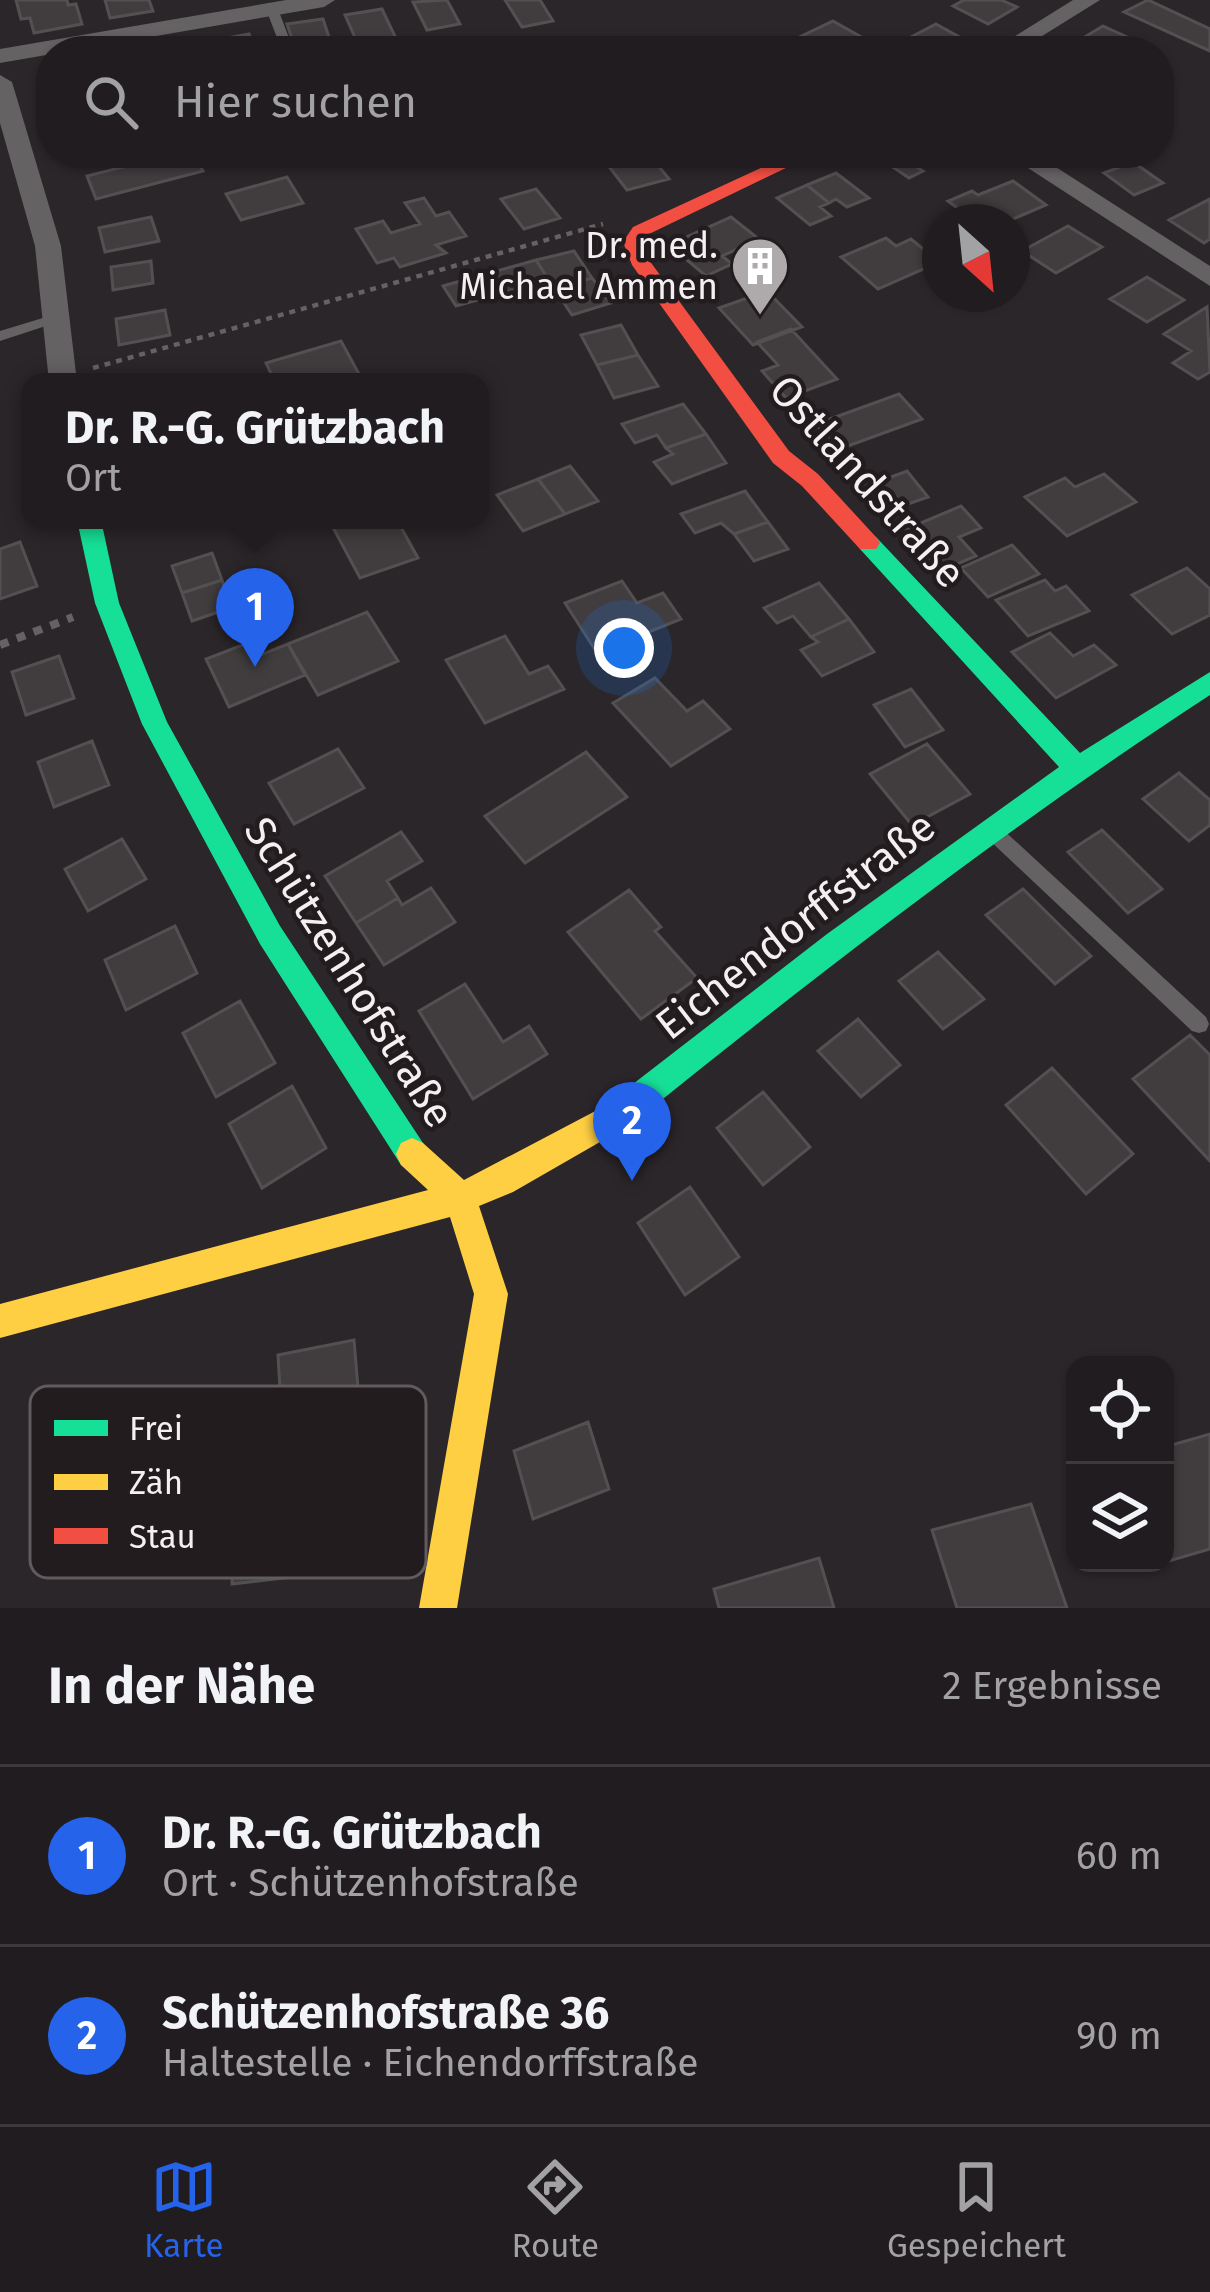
<!DOCTYPE html>
<html lang="de">
<meta charset="utf-8">
<style>
:root{--surface:#201c1f;--page:#2d292c;--text:#f1f3f6;--muted:#a2a1a4;--line:#3d3a3d;--accent:#2563eb}
body{margin:0;font-family:"Fira Sans",sans-serif;background:var(--page);color:var(--text)}
.controls{position:absolute;right:36px;bottom:36px;display:grid;overflow:hidden;border-radius:24px;box-shadow:0 3px 9px #0004}
.controls button{width:108px;height:108px;display:grid;place-items:center;padding:0;border:0;border-bottom:3px solid var(--line);background:var(--surface);color:var(--text);font:60px sans-serif}
.compass{position:absolute;left:922px;top:204px;width:108px;height:108px;border-radius:50%;background:var(--surface);box-shadow:0 3px 9px #0004;rotate:153deg}
.you{position:absolute;left:624px;top:648px;width:42px;height:42px;margin:-30px;border:9px solid #fff;border-radius:50%;background:#1a73e8;box-shadow:0 0 0 18px #1a73e833}
.badge{display:grid;place-items:center;width:78px;height:78px;border-radius:50%;background:var(--accent);color:#fff;font-size:39px;font-weight:700}
.pin{position:absolute;translate:-50% -99px;filter:drop-shadow(0 3px 6px #0008)}
.pin::after{content:'';position:absolute;top:63px;width:42px;height:36px;background:inherit;clip-path:polygon(0 0,100% 0,50% 100%)}
.popup{position:absolute;left:21px;top:373px;width:468px;height:156px;box-sizing:border-box;display:grid;place-content:center;border-radius:24px;background:var(--surface);filter:drop-shadow(0 3px 9px #0005);font-size:39px;white-space:nowrap;color:var(--muted)}
.popup b{font-size:45px;color:var(--text)}
.popup::after{content:'';position:absolute;left:50%;top:100%;margin-left:-24px;border:24px solid transparent;border-top-color:var(--surface)}
.list{margin:0;padding:0;list-style:none}
h2{display:flex;justify-content:space-between;align-items:center;height:156px;margin:0;padding:0 48px;font-size:51px}
h2 small{font-size:39px;font-weight:400;color:var(--muted)}
.list li{display:grid;grid-template-columns:78px 1fr auto;gap:36px;align-items:center;box-sizing:border-box;height:180px;padding:0 48px;border-top:3px solid var(--line)}
.list b{display:block;font-size:45px;white-space:nowrap}
.list p{margin:0;font-size:39px;white-space:nowrap;color:var(--muted)}
.list em{font-size:39px;font-style:normal;color:var(--muted)}
.icon{flex:none;width:66px;height:66px;fill:none;stroke:currentColor;stroke-width:2;stroke-linecap:round;stroke-linejoin:round}
.map{position:relative;flex:none;width:1210px;height:1608px;overflow:hidden}
.search{position:absolute;background:var(--surface);box-shadow:0 3px 9px #0004;left:36px;right:36px;top:36px;height:132px;display:flex;align-items:center;gap:30px;box-sizing:border-box;padding:0 42px;border-radius:48px;color:var(--muted);font-size:45px}
.sheet{height:516px;background:var(--surface)}
nav{display:flex;justify-content:space-around;align-items:center;box-sizing:border-box;height:168px;border-top:3px solid var(--line);background:var(--surface);font-size:33px;color:var(--muted)}
nav a{display:grid;justify-items:center;gap:6px}
nav .on{color:var(--accent)}
.map>svg:first-child{display:block}
</style>
<div class="map">
<svg width="1210" height="1608" viewBox="0 0 1210 1608">
<rect width="100%" height="100%" fill="#2b2629"/>
<path fill="#413d3f" stroke="#535052" stroke-width="3" d="M16,0H67L68,5L76,4L82,24L34,33L30,18L21,19Z
M105,0H149L153,11L110,18Z
M447,0L460,24L427,30L413,2Z
M505,0H540L553,21L522,27Z
M964,0H1001L1017,7L988,24L953,6Z
M1148,0L1210,29V51L1124,12Z
M382,9L402,51H361L345,15Z
M323,19L331,43L295,48L287,24Z
M833,21L879,47L871,51H770Z
M936,24L963,39L940,51L913,36Z
M1103,26L1158,51H1088L1073,44Z
M249,34L255,51H221L217,40Z
M178,153H194L203,171L96,199L87,176Z
M648,153L669,179L627,190L600,155Z
M916,153L924,158L912,164L923,171L909,178L875,155Z
M1133,162L1163,183L1134,195L1104,173Z
M836,173L869,198L847,207L836,199L829,203L807,185Z
M287,177L303,203L241,220L226,194Z
M1013,181L1046,205L1006,222H976L948,201L972,191L978,195Z
M807,185L829,203L820,207L831,216L810,225L777,198Z
M536,189L560,218L524,229L501,199Z
M424,198L436,216L449,212L466,236L436,245L446,253L400,267L394,258L377,263L356,229L383,221L391,233L420,224L405,203Z
M1210,199V239L1204,243L1169,220Z
M151,217L159,241L105,252L99,228Z
M731,217L774,251L759,258L744,246L722,256L732,264L706,276L669,245Z
M1068,226L1102,247L1056,273L1022,251Z
M886,238L896,246L911,239L939,262L878,289L841,257Z
M574,251L592,278L554,288L536,260Z
M536,260L549,280L456,306L443,286Z
M151,261L153,283L113,290L111,267Z
M1147,277L1184,300L1147,322L1110,299Z
M592,278L611,303L572,315L554,288Z
M767,291L802,327L753,345L719,308Z
M1207,307L1210,372L1198,379L1173,363L1191,351L1164,334Z
M165,310L170,335L119,345L116,319Z
M621,325L638,355L597,365L581,335Z
M791,329L837,379L786,398L762,371L778,365L757,342Z
M341,341L359,374L332,382H275L266,363Z
M638,355L658,386L614,398L597,365Z
M899,394L922,419L837,450L816,424Z
M683,404L706,434L666,448L657,435L635,443L622,424Z
M706,434L726,463L672,484L654,462L673,454L666,448Z
M570,466L598,501L565,514L538,479Z
M907,471L928,497L888,511L867,486Z
M1104,474L1136,502L1067,536L1025,497L1065,478L1075,487Z
M538,479L565,514L523,531L497,495Z
M745,491L768,522L734,534L721,523L695,533L681,514Z
M961,506L981,528L959,537L976,556L941,571L904,530Z
M329,520H397L418,558L360,578Z
M768,522L788,549L754,561L734,534Z
M20,542L37,586L0,599V549Z
M1012,545L1039,574L988,597L961,568Z
M212,553L222,580L182,593L172,566Z
M1187,568L1210,589V615L1172,634L1132,595Z
M222,580L233,607L192,621L182,593Z
M1045,580L1055,591L1066,586L1089,611L1028,636L996,600Z
M622,581L637,603L663,593L681,619L597,653L565,603Z
M819,583L849,619L811,637L793,616L777,623L764,608Z
M367,612L398,661L318,695L288,644Z
M849,619L874,652L822,676L801,650L818,642L811,637Z
M1050,633L1073,656L1094,645L1116,665L1056,698L1012,652Z
M505,636L529,674L548,666L564,689L485,723L446,660Z
M255,640L263,654L288,644L305,675L229,707L206,659Z
M59,656L74,698L26,715L12,672Z
M655,678L687,711L703,701L730,729L671,766L613,703Z
M911,689L943,730L905,747L874,705Z
M92,741L109,785L54,807L38,762Z
M927,744L970,794L912,825L870,774Z
M338,749L364,788L294,824L269,783Z
M586,752L627,797L525,863L485,816Z
M1179,773L1210,800V825L1189,841L1143,799Z
M1102,830L1162,889L1128,913L1068,852Z
M401,832L422,861L387,881L398,898L356,923L325,876Z
M122,839L146,879L88,911L65,869Z
M431,888L455,922L384,965L356,923L398,898L402,905Z
M1023,889L1091,956L1055,984L986,915Z
M629,890L661,927L655,931L697,978L641,1019L568,932Z
M175,926L197,973L126,1010L105,960Z
M938,952L984,999L943,1029L899,981Z
M465,984L503,1042L529,1026L547,1054L473,1099L419,1011Z
M240,1001L275,1063L216,1097L183,1033Z
M858,1019L900,1065L861,1097L818,1051Z
M1190,1035L1210,1055V1161L1133,1079Z
M1052,1068L1133,1154L1086,1194L1006,1105Z
M292,1086L326,1148L262,1188L229,1124Z
M763,1092L810,1147L763,1185L717,1128Z
M690,1187L739,1257L685,1295L638,1223Z
M354,1340L361,1424L283,1441L278,1355Z
M588,1422L609,1489L533,1519L514,1451Z
M1210,1434V1549L1169,1561L1165,1550V1447Z
M313,1484L310,1575L232,1584L237,1490Z
M1031,1504L1067,1608H957L932,1530Z
M819,1558L834,1608H719L714,1589Z"/>
<g fill="none" stroke-linecap="round" stroke-linejoin="round">
<path stroke="#656263" stroke-width="4.5" stroke-dasharray="6 6" stroke-linecap="butt" d="M93,368L603,224"/>
<path stroke="#656263" stroke-width="8" stroke-dasharray="9 9" stroke-linecap="butt" d="M0,645L73,617"/>
<path fill="#646263" fill-rule="evenodd" d="M272,6L278,9L294,51H282L266,9Z
M56,314L63,318L61,321L0,341V331Z
M992,823L998,825L1206,1017L1209,1024L1206,1031L1199,1033L1192,1031L986,837L983,831L986,825Z"/>
<path fill="#646263" fill-rule="evenodd" d="M286,0H335L324,7L0,63V49Z
M1073,0H1100L1018,51H991Z
M0,75L12,82L61,246L77,382H49L35,246L0,123Z
M1005,153H1034L1210,266V286Z"/>
<path fill="#16e098" fill-rule="evenodd" d="M77,520H101L119,603L167,722L280,926L423,1143L428,1154L423,1165L412,1170L401,1165L260,944L142,724L95,603Z
M868,534L876,537L1080,753L1210,672V695C1009,826 820,972 633,1123L622,1127L611,1123L606,1112L611,1101L827,934L1059,767L860,549L856,543L860,537Z"/>
<path fill="#ffcf43" fill-rule="evenodd" d="M622,1097L633,1101L638,1112L633,1123L513,1192L479,1206L508,1294L457,1608H419L474,1294L450,1217L0,1338V1304L428,1190L401,1165L396,1154L401,1143L412,1138L423,1143L464,1180Z"/>
<path fill="#f24e42" fill-rule="evenodd" d="M793,153H817L647,235L643,242L649,260L789,451L818,474L876,537L880,543L876,549H860L802,486L773,463L632,265L623,242L633,227Z"/>
</g>
<defs>
<symbol id="building-pin" viewBox="-11 -11 22 30"><path d="M0 17L-7.5 6A9.5 9.5 0 1 1 7.5 6Z" fill="#aea9ab" stroke="#221c1f"/><path d="M-4-6H4V6H1V3H-1V6H-4ZM-2.5-4.3h1.7v1.8h-1.7ZM.8-4.3h1.7v1.8H.8ZM-2.5-1h1.7V.8h-1.7ZM.8-1h1.7V.8H.8Z" fill="#fff"/></symbol>
</defs>
<g fill-rule="evenodd">
<use href="#building-pin" x="727" y="233" width="66" height="90"/>
</g>
<g text-anchor="middle" stroke-width="9" stroke-linejoin="round" paint-order="stroke">
<g font-size="36" fill="#f4eff1" stroke="#221c1f" text-anchor="end">
<text x="718" y="258">Dr. med.<tspan x="718" dy="41">Michael Ammen</tspan></text>
</g>
<g font-size="42" fill="#f4eff1" stroke="#221c1f">
<text transform="translate(868 481) rotate(48)" y="15">Ostlandstraße</text>
<text transform="translate(795 925) rotate(-38)" y="15">Eichendorffstraße</text>
<text transform="translate(350 972) rotate(58)" y="15">Schützenhofstraße</text>
</g>
</g>
<rect x="30" y="1386" width="396" height="192" rx="18" fill="#221c1f" stroke="#615b5e" stroke-width="3"/>
<rect x="54" y="1420" width="54" height="16" fill="#16e098"/>
<rect x="54" y="1474" width="54" height="16" fill="#ffcf43"/>
<rect x="54" y="1528" width="54" height="16" fill="#f24e42"/>
<g font-size="33" fill="#f4eff1">
<text x="129" y="1440">Frei</text>
<text x="129" y="1494">Zäh</text>
<text x="129" y="1548">Stau</text>
</g>
</svg>
<div class="controls">
<button><svg class="icon" aria-label="locate" viewBox="0 0 24 24"><circle cx="12" cy="12" r="6"/><path d="M12 2v4M12 18v4M2 12h4M18 12h4"/></svg></button>
<button><svg class="icon" aria-label="layers" viewBox="0 0 24 24"><path d="M12 4l9 5-9 5-9-5zM3 14l9 5 9-5"/></svg></button>
</div>
<svg class="compass" viewBox="-18 -18 36 36"><path d="M0-13l5 13h-10z" fill="#e53935"/><path d="M0 13l5-13h-10z" fill="#a2a1a4"/></svg>
<div class="you"></div>
<div class="pin badge" style="left:255px;top:667px">1</div>
<div class="popup"><b>Dr. R.-G. Grützbach</b>Ort</div>
<div class="pin badge" style="left:632px;top:1181px">2</div>
<div class="search"><svg class="icon" aria-label="search" viewBox="0 0 24 24"><circle cx="10" cy="10" r="6"/><path d="M15 15l6 6"/></svg>Hier suchen</div>
</div>
<section class="sheet">
<h2>In der Nähe<small>2 Ergebnisse</small></h2>
<ul class="list">
<li><span class="badge">1</span><div><b>Dr. R.-G. Grützbach</b><p>Ort · Schützenhofstraße</p></div><em>60 m</em></li>
<li><span class="badge">2</span><div><b>Schützenhofstraße 36</b><p>Haltestelle · Eichendorffstraße</p></div><em>90 m</em></li>
</ul>
</section>
<nav>
<a class="on"><svg class="icon" aria-label="map" viewBox="0 0 24 24"><path d="M3 6l6-2 6 2 6-2v14l-6 2-6-2-6 2zM9 4v14M15 6v14"/></svg>Karte</a>
<a><svg class="icon" aria-label="directions" viewBox="0 0 24 24"><path d="M12 3l9 9-9 9-9-9zM9 14v-3h6M13 9l2 2-2 2"/></svg>Route</a>
<a><svg class="icon" aria-label="saved" viewBox="0 0 24 24"><path d="M7 4h10v16l-5-4-5 4z"/></svg>Gespeichert</a>
</nav>
